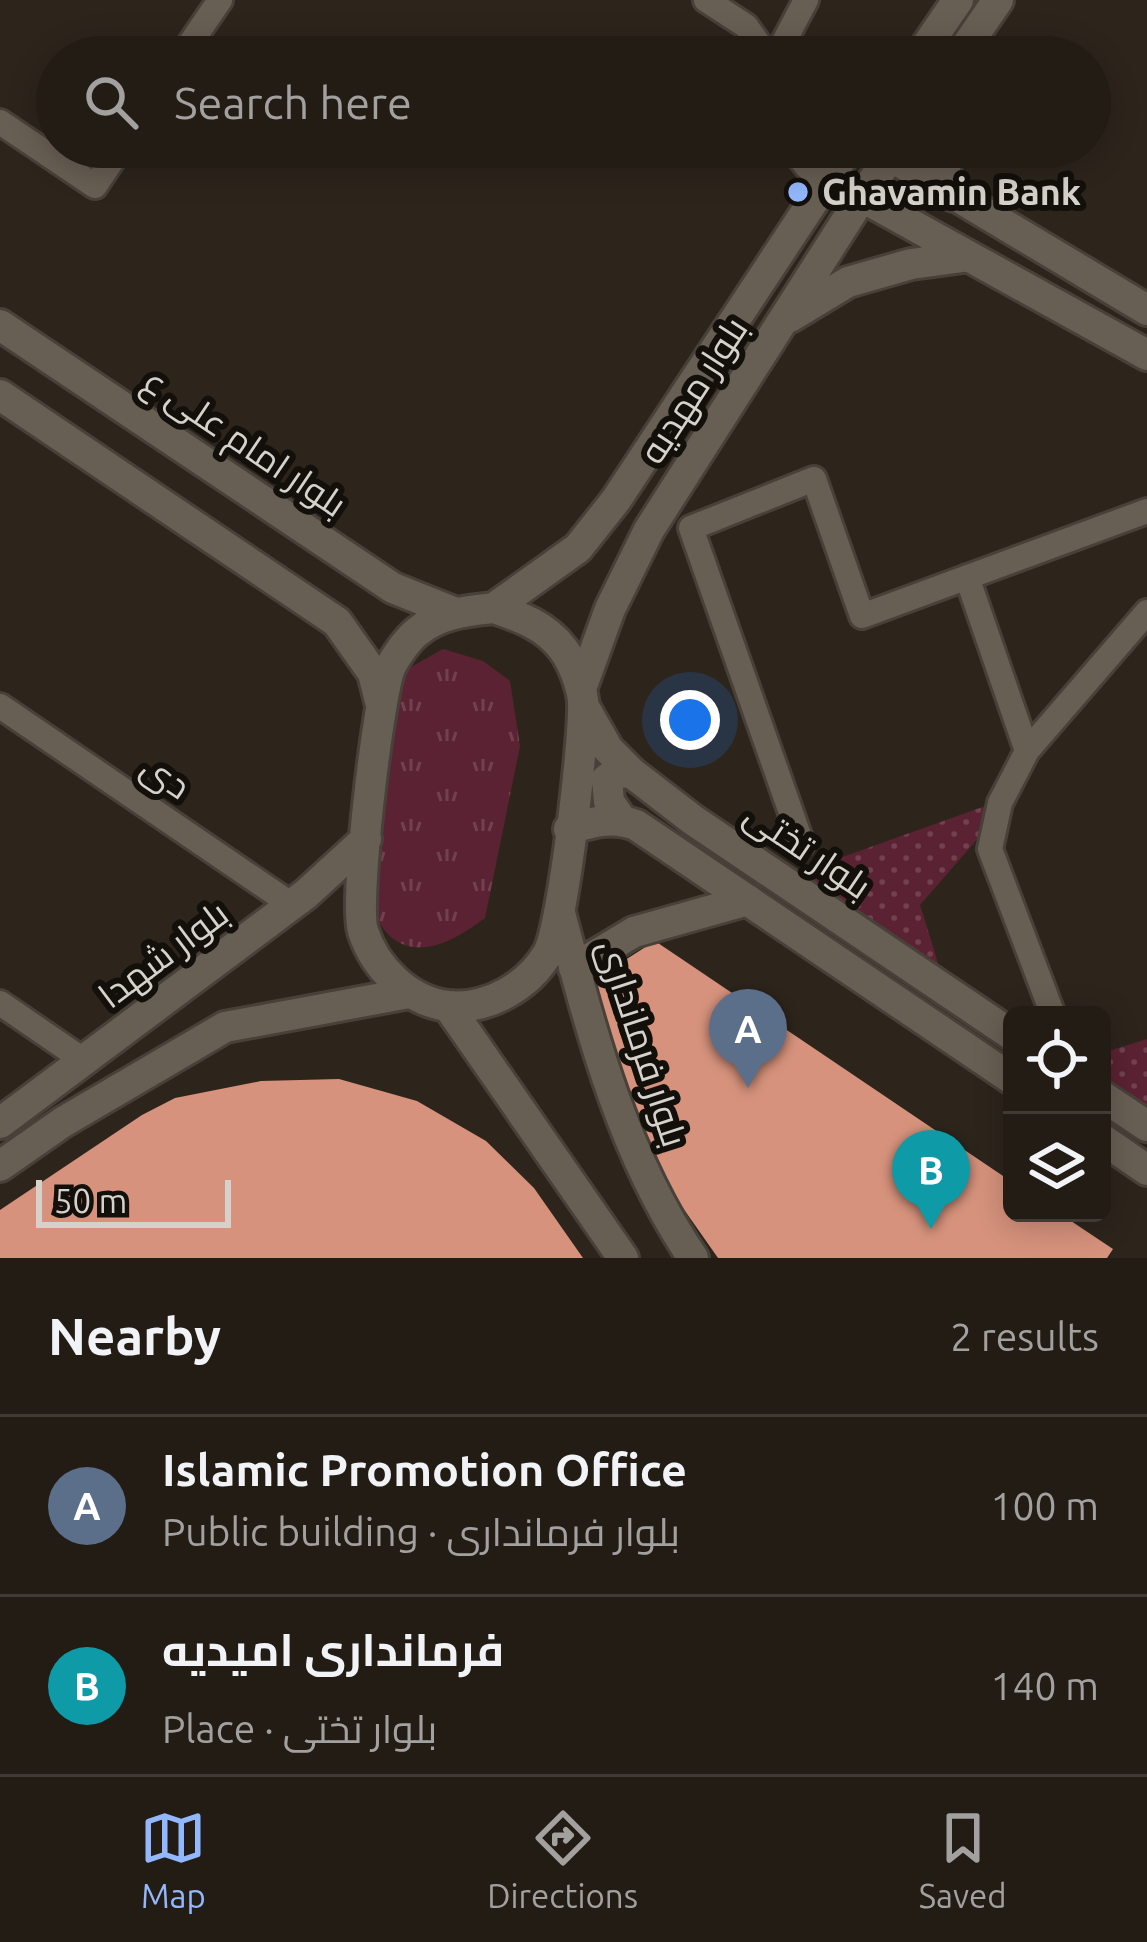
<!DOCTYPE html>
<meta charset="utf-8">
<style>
:root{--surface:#221c15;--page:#2e2922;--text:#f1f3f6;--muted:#a2a1a0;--line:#3f3a34;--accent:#93b7fd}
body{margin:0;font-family:Ubuntu,Cairo,sans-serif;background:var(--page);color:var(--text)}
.controls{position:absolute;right:36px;bottom:36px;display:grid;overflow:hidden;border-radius:18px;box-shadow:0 6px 30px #0003}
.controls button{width:108px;height:108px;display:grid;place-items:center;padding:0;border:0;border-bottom:3px solid var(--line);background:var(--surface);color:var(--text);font:60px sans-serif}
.scale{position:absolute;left:36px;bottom:30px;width:195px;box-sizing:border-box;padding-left:12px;border:6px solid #d7d1cb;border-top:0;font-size:33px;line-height:42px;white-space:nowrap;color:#d7d1cb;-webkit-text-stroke:9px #130f0b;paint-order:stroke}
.you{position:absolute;left:690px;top:720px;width:42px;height:42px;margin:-30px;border:9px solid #fff;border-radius:50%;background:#1a73e8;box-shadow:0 0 0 18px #1a73e833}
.badge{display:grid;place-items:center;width:78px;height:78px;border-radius:50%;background:var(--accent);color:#fff;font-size:39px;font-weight:700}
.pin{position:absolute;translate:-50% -99px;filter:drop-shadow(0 3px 6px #0008)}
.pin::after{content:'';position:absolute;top:63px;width:42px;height:36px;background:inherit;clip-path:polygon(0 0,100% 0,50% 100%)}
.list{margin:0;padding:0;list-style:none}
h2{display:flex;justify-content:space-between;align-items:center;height:156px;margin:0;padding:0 48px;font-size:51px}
h2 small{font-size:39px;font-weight:400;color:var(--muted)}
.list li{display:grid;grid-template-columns:78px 1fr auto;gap:36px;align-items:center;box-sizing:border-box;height:180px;padding:0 48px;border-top:3px solid var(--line)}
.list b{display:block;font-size:45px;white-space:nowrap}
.list p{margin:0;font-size:39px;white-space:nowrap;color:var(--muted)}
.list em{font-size:39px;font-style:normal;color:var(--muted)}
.icon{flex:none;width:66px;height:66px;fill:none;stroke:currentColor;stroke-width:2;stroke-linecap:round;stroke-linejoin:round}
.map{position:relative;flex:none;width:1147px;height:1258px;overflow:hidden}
.search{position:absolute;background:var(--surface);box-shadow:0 6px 30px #0003;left:36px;right:36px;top:36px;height:132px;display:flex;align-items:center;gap:30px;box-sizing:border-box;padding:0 42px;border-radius:66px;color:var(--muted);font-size:45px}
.sheet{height:516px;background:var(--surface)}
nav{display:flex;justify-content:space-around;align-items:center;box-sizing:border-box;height:168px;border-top:3px solid var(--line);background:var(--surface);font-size:33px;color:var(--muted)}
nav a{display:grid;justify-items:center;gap:6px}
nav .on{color:var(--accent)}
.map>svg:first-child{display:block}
</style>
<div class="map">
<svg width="1147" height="1258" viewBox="0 0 1147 1258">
<defs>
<pattern id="grass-tufts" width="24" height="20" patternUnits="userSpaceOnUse" patternTransform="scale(3)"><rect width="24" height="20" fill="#5b2233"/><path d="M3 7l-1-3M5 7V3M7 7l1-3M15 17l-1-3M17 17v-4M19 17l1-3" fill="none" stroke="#72414f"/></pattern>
<pattern id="park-dots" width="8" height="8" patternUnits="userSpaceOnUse" patternTransform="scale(3)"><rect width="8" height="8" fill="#5b2233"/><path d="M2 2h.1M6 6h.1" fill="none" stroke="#72414f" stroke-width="1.8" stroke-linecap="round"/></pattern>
</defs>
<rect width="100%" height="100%" fill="#2d251c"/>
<path fill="url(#grass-tufts)" d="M443,649L483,661L510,681L520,746L485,918C459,937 423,961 392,938C383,930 374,915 367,906L395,676Z"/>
<path fill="url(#park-dots)" d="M991,804L980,836L920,905L942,976L795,874Z
M1147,1039V1111L1102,1080V1053Z"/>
<path fill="#d6927c" d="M655,941L1012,1182V1213H1059L1113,1249L1107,1258H718L657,1171L589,983Z
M339,1079L417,1101L486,1141L534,1188L583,1258H0V1210L142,1115L175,1098L261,1081Z"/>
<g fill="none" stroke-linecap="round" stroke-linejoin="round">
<defs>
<path id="street" d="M706,0L746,26L768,57
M181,57L220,0
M776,57L806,0
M0,122L95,186L121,147
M791,147L807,167L829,178
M967,577L1027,751
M0,706L292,905
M802,844L691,528L814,479L862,616L1147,511
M0,1003L86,1062
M1053,1015L990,849L1000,803L1027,751L1147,612"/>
<path id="secondary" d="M919,57L958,0
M959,57L998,0
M875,147L1147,310
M936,147L954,196
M844,187L1147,355
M790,317L848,282L911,264L963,257
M0,325L393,588L453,612
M0,395L337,622L373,673L380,701
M494,608C521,617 546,626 563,649C573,662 581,685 583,700C585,736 563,926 548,953C528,987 487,1010 448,1006C408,1001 375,968 363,931C354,902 378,700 390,668C395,657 408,639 417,632C440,613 466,611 494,608Z
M494,608L578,548L616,500L849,147
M581,689L610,609L649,530L861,198L897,147
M583,705L608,749L632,773L693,820L1012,1035
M621,819L609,802L607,779L616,772L632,773
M569,829C593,822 612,816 636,825L1012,1079
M560,913C592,1034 622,1153 693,1258
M574,968L634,932L748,900
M448,1006L623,1258
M1102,1096L1147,1126
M0,1123L306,894L366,839
M1102,1139L1147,1170
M0,1166L63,1122L225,1027L409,993"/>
</defs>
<use href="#street" stroke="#484139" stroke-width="30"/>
<use href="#secondary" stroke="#484139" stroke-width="36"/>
<use href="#street" stroke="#685f54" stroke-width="24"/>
<use href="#secondary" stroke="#685f54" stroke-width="30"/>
</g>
<circle fill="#93b7fd" stroke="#130f0b" stroke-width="4.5" cx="798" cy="192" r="12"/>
<g text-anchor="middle" stroke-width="12" stroke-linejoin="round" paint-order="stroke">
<g font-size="36" font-weight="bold" fill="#d7d1cb" stroke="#130f0b" text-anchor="start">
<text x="822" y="205">Ghavamin Bank</text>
</g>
<g font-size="36" fill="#d7d1cb" stroke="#130f0b">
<text transform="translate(693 390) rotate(-57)" y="13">بلوار مهدیه</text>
<text transform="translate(245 442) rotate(34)" y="13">بلوار امام علی ع</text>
<text transform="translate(166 776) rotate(34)" y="13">دی</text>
<text transform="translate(808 850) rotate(34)" y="13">بلوار تختی</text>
<text transform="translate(163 954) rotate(-37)" y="13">بلوار شهدا</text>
<text transform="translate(643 1043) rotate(72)" y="13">بلوار فرمانداری</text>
</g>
</g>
</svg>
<div class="controls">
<button><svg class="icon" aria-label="locate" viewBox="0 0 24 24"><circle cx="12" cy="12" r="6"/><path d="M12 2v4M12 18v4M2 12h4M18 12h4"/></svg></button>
<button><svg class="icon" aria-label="layers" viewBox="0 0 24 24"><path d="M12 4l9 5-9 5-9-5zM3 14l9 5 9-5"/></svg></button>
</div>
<div class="scale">50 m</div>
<div class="you"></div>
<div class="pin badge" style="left:748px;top:1088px;background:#5c6f8a">A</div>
<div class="pin badge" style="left:931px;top:1229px;background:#0f9aa8">B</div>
<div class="search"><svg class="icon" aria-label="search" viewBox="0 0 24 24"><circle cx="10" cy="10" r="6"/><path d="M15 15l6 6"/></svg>Search here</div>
</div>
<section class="sheet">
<h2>Nearby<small>2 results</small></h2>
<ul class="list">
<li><span class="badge" style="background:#5c6f8a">A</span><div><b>Islamic Promotion Office</b><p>Public building · بلوار فرمانداری</p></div><em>100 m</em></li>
<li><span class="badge" style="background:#0f9aa8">B</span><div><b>فرمانداری امیدیه</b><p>Place · بلوار تختی</p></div><em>140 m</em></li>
</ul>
</section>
<nav>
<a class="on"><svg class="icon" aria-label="map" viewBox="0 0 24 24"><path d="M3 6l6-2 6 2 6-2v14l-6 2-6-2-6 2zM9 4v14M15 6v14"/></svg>Map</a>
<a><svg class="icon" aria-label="directions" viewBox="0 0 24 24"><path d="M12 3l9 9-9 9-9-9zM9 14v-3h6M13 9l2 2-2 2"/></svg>Directions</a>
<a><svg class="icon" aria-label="saved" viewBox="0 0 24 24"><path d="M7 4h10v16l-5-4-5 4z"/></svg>Saved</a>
</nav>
